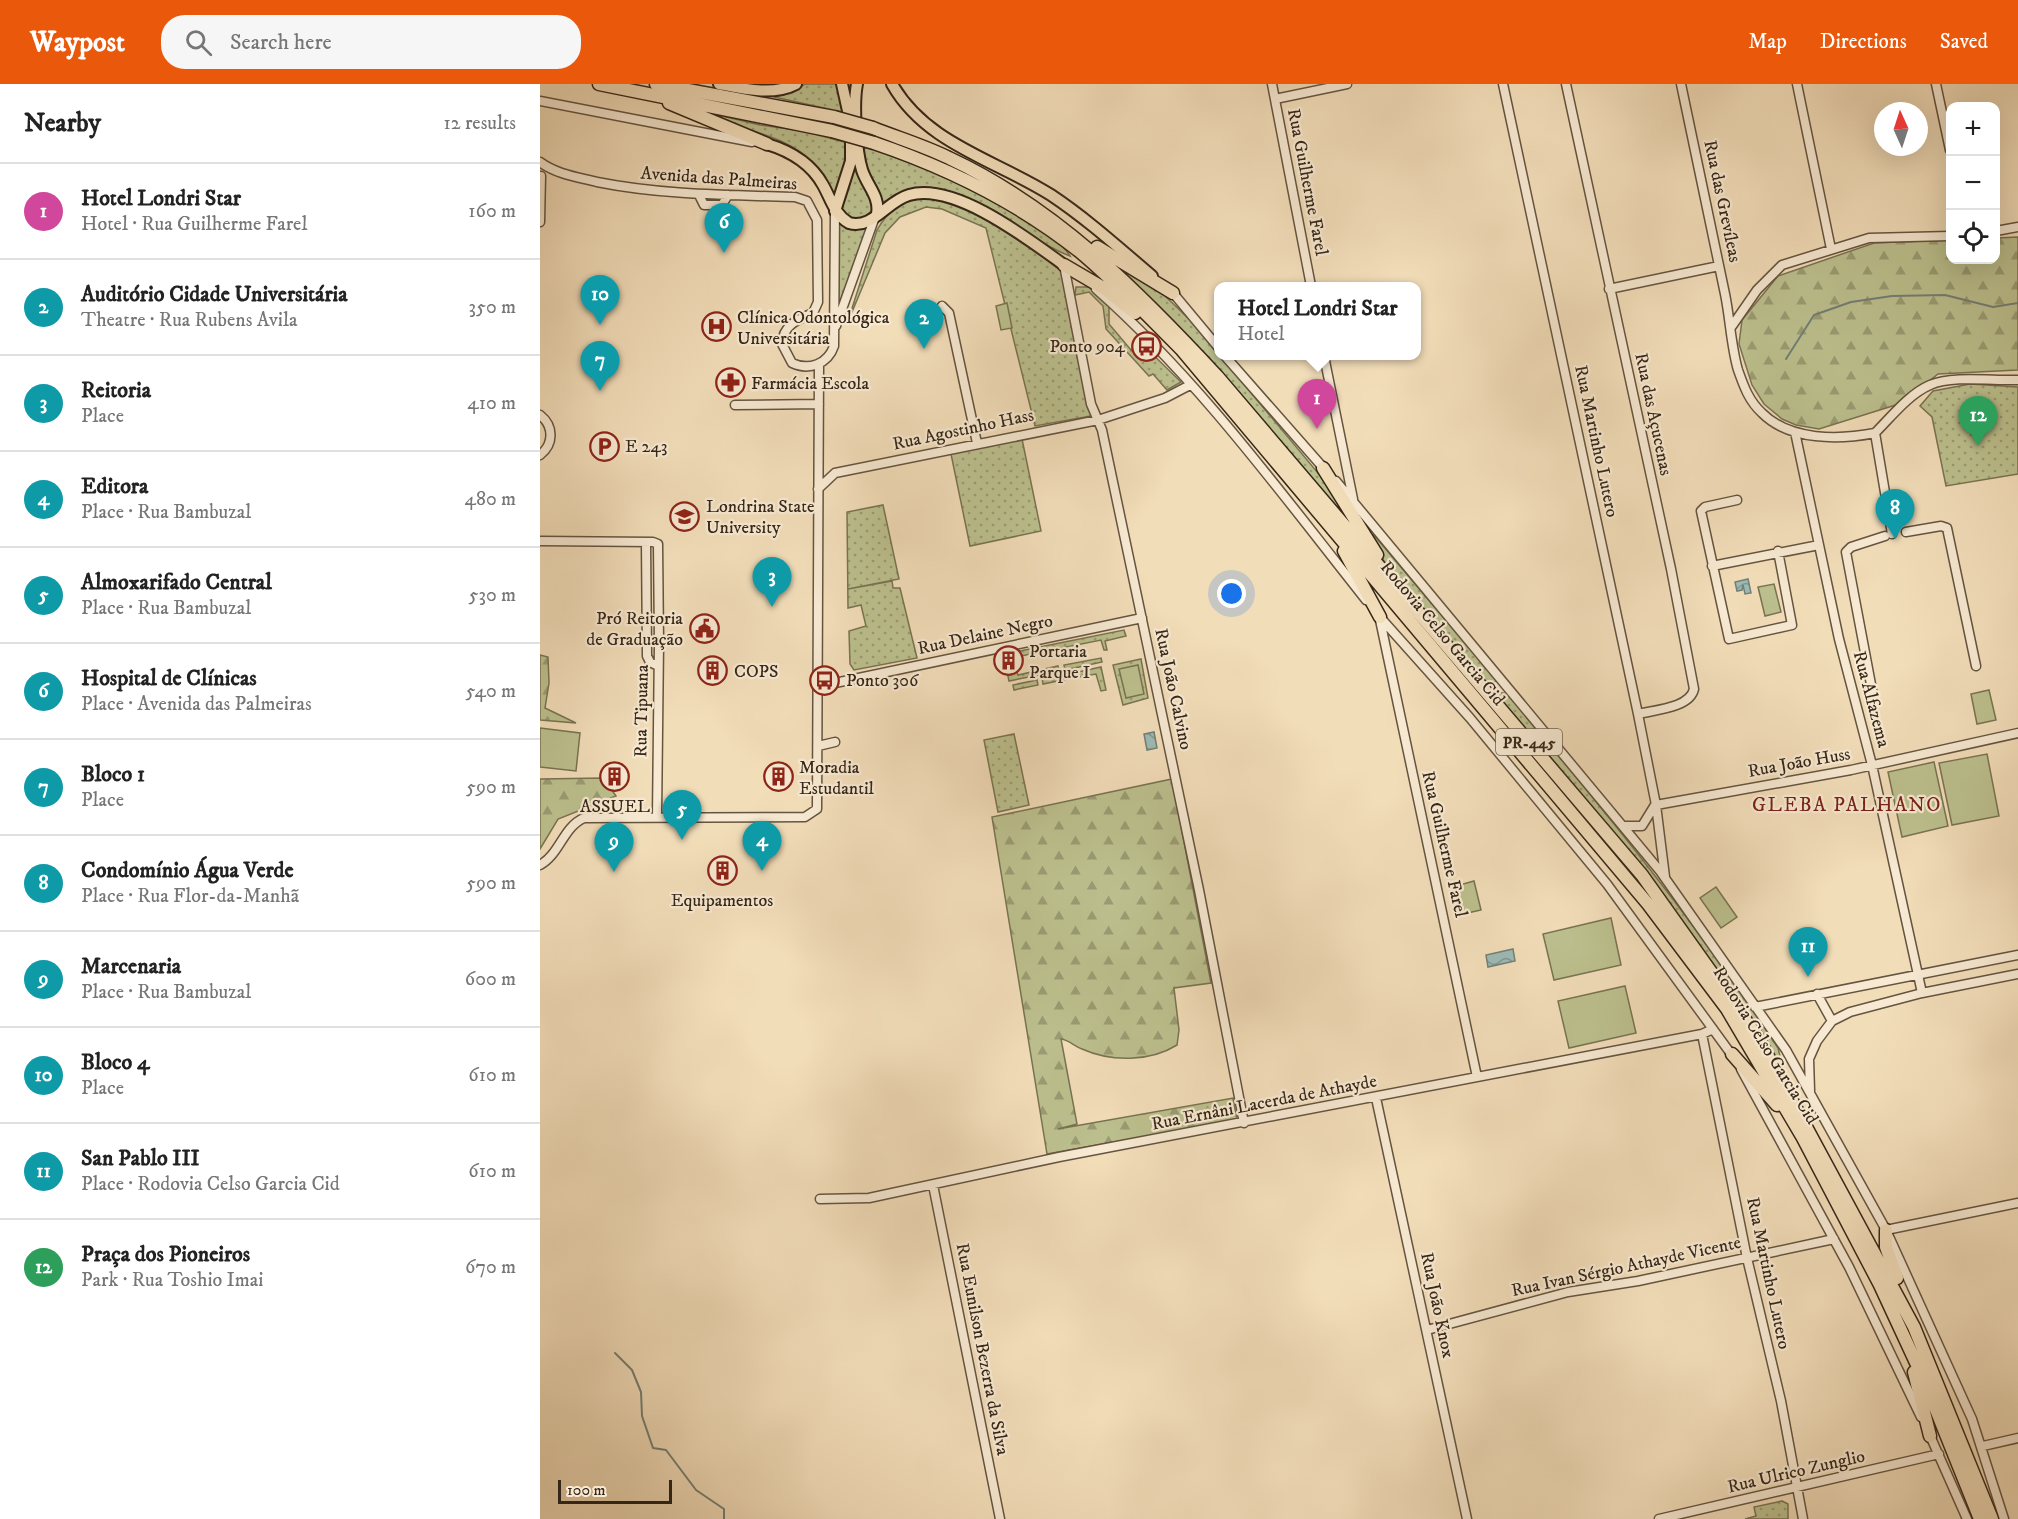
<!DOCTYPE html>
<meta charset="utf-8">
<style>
:root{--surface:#fff;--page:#f6f6f6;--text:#222;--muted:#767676;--line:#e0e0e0;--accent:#ea580c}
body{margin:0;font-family:"IM FELL DW Pica",serif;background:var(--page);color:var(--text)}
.controls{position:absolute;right:18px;top:18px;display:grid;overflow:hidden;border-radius:12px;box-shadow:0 6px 24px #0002}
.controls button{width:54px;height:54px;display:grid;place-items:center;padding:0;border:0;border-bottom:2px solid var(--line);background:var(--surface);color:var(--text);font:30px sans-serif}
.compass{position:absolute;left:1334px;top:18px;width:54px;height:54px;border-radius:50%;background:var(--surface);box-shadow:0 6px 24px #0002;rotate:357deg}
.scale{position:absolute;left:18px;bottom:15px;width:114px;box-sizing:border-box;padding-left:6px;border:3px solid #362617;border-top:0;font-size:16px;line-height:21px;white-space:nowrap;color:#362617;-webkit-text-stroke:4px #f7e9d2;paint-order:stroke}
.you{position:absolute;left:692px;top:510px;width:21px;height:21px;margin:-15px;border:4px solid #fff;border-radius:50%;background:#1a73e8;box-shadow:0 0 0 9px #1a73e833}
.badge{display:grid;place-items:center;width:39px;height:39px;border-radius:50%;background:var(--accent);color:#fff;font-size:20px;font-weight:700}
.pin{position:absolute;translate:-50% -50px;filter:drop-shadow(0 2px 3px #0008)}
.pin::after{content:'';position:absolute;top:32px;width:21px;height:18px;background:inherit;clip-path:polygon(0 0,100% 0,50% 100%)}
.popup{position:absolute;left:674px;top:198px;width:207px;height:78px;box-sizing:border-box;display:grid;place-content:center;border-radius:12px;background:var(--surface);filter:drop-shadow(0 2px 4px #0005);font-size:20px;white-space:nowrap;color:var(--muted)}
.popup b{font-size:22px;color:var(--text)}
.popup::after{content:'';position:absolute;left:50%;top:100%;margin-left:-12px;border:12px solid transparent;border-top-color:var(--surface)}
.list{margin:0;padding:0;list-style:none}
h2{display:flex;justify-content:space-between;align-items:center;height:78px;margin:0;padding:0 24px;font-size:26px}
h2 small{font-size:20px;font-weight:400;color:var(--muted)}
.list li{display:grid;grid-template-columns:39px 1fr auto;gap:18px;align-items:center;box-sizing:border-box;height:96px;padding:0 24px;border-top:2px solid var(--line)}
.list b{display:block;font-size:22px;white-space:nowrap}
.list p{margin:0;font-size:20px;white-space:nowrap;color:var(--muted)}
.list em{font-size:20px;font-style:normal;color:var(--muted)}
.icon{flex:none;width:33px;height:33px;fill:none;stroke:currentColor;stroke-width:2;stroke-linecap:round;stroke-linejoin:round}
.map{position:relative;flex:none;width:1478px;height:1435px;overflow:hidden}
header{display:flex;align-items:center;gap:36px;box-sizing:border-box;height:84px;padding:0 30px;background:var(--accent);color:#fff}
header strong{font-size:28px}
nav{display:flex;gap:33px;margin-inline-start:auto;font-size:21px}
.search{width:420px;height:54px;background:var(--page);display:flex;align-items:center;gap:15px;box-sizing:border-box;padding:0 21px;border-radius:24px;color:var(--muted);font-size:22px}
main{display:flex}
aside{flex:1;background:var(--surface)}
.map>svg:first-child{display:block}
</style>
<header>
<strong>Waypost</strong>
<div class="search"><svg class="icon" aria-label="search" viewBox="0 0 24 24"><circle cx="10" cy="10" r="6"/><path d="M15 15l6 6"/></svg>Search here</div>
<nav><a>Map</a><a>Directions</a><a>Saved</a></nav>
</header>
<main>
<aside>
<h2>Nearby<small>12 results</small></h2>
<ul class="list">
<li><span class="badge" style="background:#d1479c">1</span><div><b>Hotel Londri Star</b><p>Hotel · Rua Guilherme Farel</p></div><em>160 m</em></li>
<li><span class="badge" style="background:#0f9aa8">2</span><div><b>Auditório Cidade Universitária</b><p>Theatre · Rua Rubens Avila</p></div><em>350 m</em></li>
<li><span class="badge" style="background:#0f9aa8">3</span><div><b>Reitoria</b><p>Place</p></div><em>410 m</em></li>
<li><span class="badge" style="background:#0f9aa8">4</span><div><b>Editora</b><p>Place · Rua Bambuzal</p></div><em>480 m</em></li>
<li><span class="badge" style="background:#0f9aa8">5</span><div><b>Almoxarifado Central</b><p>Place · Rua Bambuzal</p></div><em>530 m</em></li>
<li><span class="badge" style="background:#0f9aa8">6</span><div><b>Hospital de Clínicas</b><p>Place · Avenida das Palmeiras</p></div><em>540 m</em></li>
<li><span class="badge" style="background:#0f9aa8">7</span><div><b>Bloco 1</b><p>Place</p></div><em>590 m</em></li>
<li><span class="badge" style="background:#0f9aa8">8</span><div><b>Condomínio Água Verde</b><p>Place · Rua Flor-da-Manhã</p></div><em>590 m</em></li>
<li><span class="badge" style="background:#0f9aa8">9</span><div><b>Marcenaria</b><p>Place · Rua Bambuzal</p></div><em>600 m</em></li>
<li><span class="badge" style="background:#0f9aa8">10</span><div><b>Bloco 4</b><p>Place</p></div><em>610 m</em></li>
<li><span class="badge" style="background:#0f9aa8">11</span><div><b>San Pablo III</b><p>Place · Rodovia Celso Garcia Cid</p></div><em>610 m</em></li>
<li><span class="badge" style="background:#2e9e5b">12</span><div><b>Praça dos Pioneiros</b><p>Park · Rua Toshio Imai</p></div><em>670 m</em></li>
</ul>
</aside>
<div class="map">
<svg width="1478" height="1435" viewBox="0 0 1478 1435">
<defs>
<pattern id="green-dots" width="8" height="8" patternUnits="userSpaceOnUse" patternTransform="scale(1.5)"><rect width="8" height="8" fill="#bcc08e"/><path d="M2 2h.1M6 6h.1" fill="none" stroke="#9a9c73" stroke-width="1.8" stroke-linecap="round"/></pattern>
<pattern id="forest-firs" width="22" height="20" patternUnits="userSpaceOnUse" patternTransform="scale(1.5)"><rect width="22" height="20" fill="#bcc08e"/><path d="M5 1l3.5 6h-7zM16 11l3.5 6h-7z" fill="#9a9c73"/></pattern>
<pattern id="water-waves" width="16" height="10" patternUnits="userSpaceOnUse" patternTransform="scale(1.5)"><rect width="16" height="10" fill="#9cbbb6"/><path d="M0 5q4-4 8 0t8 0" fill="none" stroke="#809893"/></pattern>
</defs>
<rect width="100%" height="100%" fill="#f2ddb9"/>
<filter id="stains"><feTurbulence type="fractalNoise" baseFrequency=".00333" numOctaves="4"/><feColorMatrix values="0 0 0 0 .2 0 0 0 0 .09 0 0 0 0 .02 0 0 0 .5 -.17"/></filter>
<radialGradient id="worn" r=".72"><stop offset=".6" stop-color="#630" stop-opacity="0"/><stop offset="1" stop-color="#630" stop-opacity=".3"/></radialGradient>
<path fill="url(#green-dots)" stroke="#797352" stroke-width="1.5" d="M265,0H299L307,29L234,13L252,9Z
M174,30L220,41L263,47L308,59V69L295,110L293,111C286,100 280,88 272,79C249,52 205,47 174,33Z
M324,63C373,78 503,129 530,172C488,157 428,102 384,104C368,105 354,112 342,121C340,100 323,87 324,63Z
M315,77L333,114V125L325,134L312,136L303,129L300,122Z
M390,115C438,123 480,160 522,184L551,332L495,342L446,144L402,125L386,123L360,133L345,149L307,240L337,146C348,126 366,113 390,115Z
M298,138L328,142L297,226Z
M580,184L624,211L651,237L793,407L831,464L665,271Z
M536,203H549L569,222V240L591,266L600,258L641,298L627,306L613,290L609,292L566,245L563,222L549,208L535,211Z
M1430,300L1478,303V390L1406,402L1392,333L1380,322L1393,307Z
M482,355L501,447L430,462L411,370Z
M343,421L359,495L308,505L352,497L353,504H360L377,574L314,586L310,580L309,547L326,542L321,521L308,524L307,428Z
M833,450L957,597L945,601L853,491L840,471Z
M584,546L586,552L565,557L567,566H564L561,556L471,574L470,569Z
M561,574L562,578L525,586L524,581Z
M601,575L608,614L583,621L573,581Z
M518,582L519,587L469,597L467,587L476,585L478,591Z
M561,583L566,606L561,607L556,590L539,593L538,588Z
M532,588L533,594L503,600L502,594Z
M497,596L498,601L474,606L473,601Z
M957,608L968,610C1044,703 1120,793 1189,892L1187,895H1192L1238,964L1241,976L1237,981L1162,871L954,611Z
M474,650L489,721L458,728L444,656Z
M1242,1417L1248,1420V1435H1205L1216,1432L1214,1423Z"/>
<path fill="url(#forest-firs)" stroke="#797352" stroke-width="1.5" d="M1478,153V286L1398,290L1362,319L1279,345L1256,341L1242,335L1224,320L1212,301L1199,260L1202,236L1238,192L1334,159L1410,156V176H1456V154Z
M0,571L8,573L9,599L5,624L36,639L0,636Z
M63,694L76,712L18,735L0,765V695Z
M632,695L671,899L634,904L639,946L637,961C610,978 571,978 542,965C534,962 529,956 521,955L537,1040L518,1045L693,1014L697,1036L507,1070L452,733Z"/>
<path fill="#bcc08e" stroke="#797352" stroke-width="1.5" d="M467,219L472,244L461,246L456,222Z
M1234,500L1241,528L1225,532L1218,503Z
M598,581L604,610L586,614L579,585Z
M1449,606L1456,636L1437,640L1431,610Z
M0,644L40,649L36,687L0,683Z
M1447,670L1459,732L1412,741L1399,679Z
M1394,678L1408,742L1362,753L1348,688Z
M934,797L941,826L923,830L916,802Z
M1176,803L1197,833L1181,844L1160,814Z
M1071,834L1081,881L1014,896L1003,850Z
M1085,902L1096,949L1029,964L1018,917Z"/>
<path fill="url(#water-waves)" stroke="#737f76" stroke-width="1.5" d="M1208,495L1211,509L1205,510L1203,501L1202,506L1197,507L1195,498Z
M614,648L617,664L607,666L604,650Z
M973,865L975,877L948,883L946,871Z"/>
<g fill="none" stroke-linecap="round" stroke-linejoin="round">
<path stroke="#737f76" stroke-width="2" d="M1246,275L1274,231L1311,218L1352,212L1405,211L1453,223L1478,219
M75,1269L92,1286L101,1308L102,1332L113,1364L126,1366L156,1406L184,1425V1435"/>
<defs>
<path id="minor" d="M732,0L771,202
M963,0L1098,630L1116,721L1125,793
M1026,0L1131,485L1154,605C1150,624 1114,626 1098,630
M1141,0C1156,70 1170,140 1185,210C1190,234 1191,262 1198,286C1204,303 1209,317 1222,329C1250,357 1299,356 1335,349
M1257,0L1291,165
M1396,0L1410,66
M735,15L807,0
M0,17L212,58
M0,78C16,90 37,93 57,98C122,111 188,111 255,113L267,117L277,136L278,218L273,229C257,236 243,241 242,260L252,279C269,287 288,280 294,262L295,127
M159,111L164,121H182L188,111
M0,138L1,92
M1456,147L1478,143
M524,181L551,320L562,346L659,806L704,1039
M556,205C659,296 741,409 826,516
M1069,205L1179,182
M633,209L678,263
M402,222L409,229L437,359
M296,242L336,130
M1192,242L1217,206L1242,181L1329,154L1410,152
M685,272L787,388
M784,272L813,415
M195,321L279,320
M0,331C14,342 14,360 0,371
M1255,348L1299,555L1332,681L1382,909
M1335,349C1351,333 1369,310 1390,301C1412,291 1454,297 1478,296
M1335,349L1352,450
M796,397L1120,787L1246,966L1346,1146L1432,1335L1464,1435
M278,405L295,389L558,336L625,314L650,301
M1197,416L1165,423L1161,427L1189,555L1252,541L1238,467
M1366,448L1401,442L1407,444L1436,582
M0,457L113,458L118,460L119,559L117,733
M106,458L107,572L110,578L118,582
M1172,482L1279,461
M838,531L930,634L1067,800L1194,974
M840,536L937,993
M295,599L602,534
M1333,611L1306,468L1311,463L1345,452
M278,662L295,658
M1116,721L1311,686L1478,649
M1083,742H1102L1115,721
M0,781C20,770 23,743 44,734L265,733L277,725L279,280
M1277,910L1292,937
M1215,923L1478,871
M1162,950L1207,1174L1241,1317L1263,1435
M1201,985L1309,1183L1381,1333
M1270,1007L1269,975L1277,957L1292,937L1310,928L1382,909L1478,890
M836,1014L927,1435
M393,1101L460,1435
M280,1115L329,1114L519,1073L1162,950L1173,945
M1346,1146L1478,1119
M887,1246L1028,1208L1098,1197L1294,1155
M1388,1347L1427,1435
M1443,1362L1478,1354
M1119,1435L1399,1370"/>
<path id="major" d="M179,0C204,5 233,12 256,0
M302,0L310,36
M317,0C313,20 316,66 322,86C327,102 340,112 337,130
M352,0C386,60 456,76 511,111C547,135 579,164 612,192
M227,60C250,67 271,79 283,101C291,115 294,130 309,139C332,146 347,117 369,111C415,98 488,155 524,181
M295,127L311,77V52"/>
<path id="highway" d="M59,0L292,47
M116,0L294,33
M129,19L227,60
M333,44C358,54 385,62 409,74C516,124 598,207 677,292L1102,791L1218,954L1374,1243L1452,1435
M334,59C408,84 477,118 539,167C575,197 608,232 641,265L1108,820L1187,925L1263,1054L1340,1201L1385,1298L1440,1435
M557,163L633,209
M524,181L565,205L595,229
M783,384L837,471
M804,467L840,533
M1192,970L1237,1021
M1346,1146V1163L1357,1194
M1374,1288L1390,1352"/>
</defs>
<use href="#minor" stroke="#655440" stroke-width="11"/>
<use href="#major" stroke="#362617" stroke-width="14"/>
<use href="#highway" stroke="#362617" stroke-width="15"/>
<use href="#minor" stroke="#f7e9d2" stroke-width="8"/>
<use href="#major" stroke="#f2ddb9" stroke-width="10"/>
<use href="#highway" stroke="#f2ddb9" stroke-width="12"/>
<defs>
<path id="highway-bridge" d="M294,33L333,44
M292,47L334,59"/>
</defs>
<use href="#highway-bridge" stroke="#362617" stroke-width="15" stroke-linecap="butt"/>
<use href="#highway-bridge" stroke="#f2ddb9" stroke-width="12"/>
</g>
<defs>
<symbol id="hospital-ring" viewBox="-11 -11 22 22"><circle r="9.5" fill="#f7e9d2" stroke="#8f2418" stroke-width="1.5"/><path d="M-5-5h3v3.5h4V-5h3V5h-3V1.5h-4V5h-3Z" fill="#8f2418"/></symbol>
<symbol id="bus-ring" viewBox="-11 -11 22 22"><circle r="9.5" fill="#f7e9d2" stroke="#8f2418" stroke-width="1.5"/><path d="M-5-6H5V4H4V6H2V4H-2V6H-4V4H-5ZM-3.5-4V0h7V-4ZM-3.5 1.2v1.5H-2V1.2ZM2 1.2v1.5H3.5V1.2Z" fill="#8f2418"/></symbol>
<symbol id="pharmacy-ring" viewBox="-11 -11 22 22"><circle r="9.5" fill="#f7e9d2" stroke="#8f2418" stroke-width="1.5"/><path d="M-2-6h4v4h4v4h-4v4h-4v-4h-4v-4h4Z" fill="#8f2418"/></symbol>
<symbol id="parking-ring" viewBox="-11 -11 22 22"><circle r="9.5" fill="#f7e9d2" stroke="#8f2418" stroke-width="1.5"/><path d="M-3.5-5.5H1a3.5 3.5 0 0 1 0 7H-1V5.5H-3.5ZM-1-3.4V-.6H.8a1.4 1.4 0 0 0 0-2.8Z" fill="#8f2418"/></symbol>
<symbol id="university-ring" viewBox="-11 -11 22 22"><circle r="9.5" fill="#f7e9d2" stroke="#8f2418" stroke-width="1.5"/><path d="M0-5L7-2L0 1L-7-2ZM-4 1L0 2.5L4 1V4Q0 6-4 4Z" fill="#8f2418"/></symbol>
<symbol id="civic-ring" viewBox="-11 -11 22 22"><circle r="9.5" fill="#f7e9d2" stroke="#8f2418" stroke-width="1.5"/><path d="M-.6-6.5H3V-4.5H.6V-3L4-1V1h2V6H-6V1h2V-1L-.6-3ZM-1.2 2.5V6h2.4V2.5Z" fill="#8f2418"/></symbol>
<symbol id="building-ring" viewBox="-11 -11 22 22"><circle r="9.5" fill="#f7e9d2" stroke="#8f2418" stroke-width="1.5"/><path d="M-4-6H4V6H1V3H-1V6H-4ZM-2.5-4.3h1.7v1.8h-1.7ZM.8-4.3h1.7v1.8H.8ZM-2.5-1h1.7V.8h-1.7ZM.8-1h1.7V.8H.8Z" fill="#8f2418"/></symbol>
</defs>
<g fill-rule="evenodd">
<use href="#hospital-ring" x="160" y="226" width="33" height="33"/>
<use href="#bus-ring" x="590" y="246" width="33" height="33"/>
<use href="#pharmacy-ring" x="174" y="282" width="33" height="33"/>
<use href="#parking-ring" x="48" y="346" width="33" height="33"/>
<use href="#university-ring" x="128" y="416" width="33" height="33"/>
<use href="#civic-ring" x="148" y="528" width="33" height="33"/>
<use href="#building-ring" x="452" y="560" width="33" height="33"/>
<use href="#building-ring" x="156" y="570" width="33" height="33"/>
<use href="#bus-ring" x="268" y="580" width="33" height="33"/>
<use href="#building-ring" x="58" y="676" width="33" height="33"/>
<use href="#building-ring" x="222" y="676" width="33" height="33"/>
<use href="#building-ring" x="166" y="770" width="33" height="33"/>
</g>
<g text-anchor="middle" stroke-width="4.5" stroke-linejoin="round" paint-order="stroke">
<rect fill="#f7e9d2" stroke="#70604f" stroke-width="1.5" x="956" y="645" width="66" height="26" rx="4.5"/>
<g font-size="16" font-weight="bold" fill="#362617">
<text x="989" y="664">PR-445</text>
</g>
<g font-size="18" fill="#362617" stroke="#f7e9d2">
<text transform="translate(179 94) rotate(4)" y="6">Avenida das Palmeiras</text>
<text transform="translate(768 98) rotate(79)" y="6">Rua Guilherme Farel</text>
<text transform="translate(1183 117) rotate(78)" y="6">Rua das Grevíleas</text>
<text transform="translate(1114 330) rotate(78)" y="6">Rua das Açucenas</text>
<text transform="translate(423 345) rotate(-12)" y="6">Rua Agostinho Hass</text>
<text transform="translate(1057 357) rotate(78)" y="6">Rua Martinho Lutero</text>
<text transform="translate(903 549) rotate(50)" y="6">Rodovia Celso Garcia Cid</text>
<text transform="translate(445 550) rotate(-12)" y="6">Rua Delaine Negro</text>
<text transform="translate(634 605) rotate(78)" y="6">Rua João Calvino</text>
<text transform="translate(1332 615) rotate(75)" y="6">Rua Alfazema</text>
<text transform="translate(101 627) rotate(-89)" y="6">Rua Tipuana</text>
<text transform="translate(1259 678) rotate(-10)" y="6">Rua João Huss</text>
<text transform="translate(905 760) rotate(77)" y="6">Rua Guilherme Farel</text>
<text transform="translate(1226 961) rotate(58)" y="6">Rodovia Celso Garcia Cid</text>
<text transform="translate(724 1018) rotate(-11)" y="6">Rua Ernâni Lacerda de Athayde</text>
<text transform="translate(1086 1182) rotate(-12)" y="6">Rua Ivan Sérgio Athayde Vicente</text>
<text transform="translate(1229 1189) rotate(78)" y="6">Rua Martinho Lutero</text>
<text transform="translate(898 1221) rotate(78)" y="6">Rua João Knox</text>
<text transform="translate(443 1265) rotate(79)" y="6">Rua Eunilson Bezerra da Silva</text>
<text transform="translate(1256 1387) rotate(-13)" y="6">Rua Ulrico Zunglio</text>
</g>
<g font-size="18" fill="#362617" stroke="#f7e9d2" text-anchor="start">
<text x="197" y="239">Clínica Odontológica<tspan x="197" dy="21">Universitária</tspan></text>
<text x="585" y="268" text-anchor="end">Ponto 904</text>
<text x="211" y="305">Farmácia Escola</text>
<text x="85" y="368">E 243</text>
<text x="166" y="428">Londrina State<tspan x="166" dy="21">University</tspan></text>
<text x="143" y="540" text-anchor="end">Pró Reitoria<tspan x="143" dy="21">de Graduação</tspan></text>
<text x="489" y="573">Portaria<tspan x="489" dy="21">Parque I</tspan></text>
<text x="194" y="593">COPS</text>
<text x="306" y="602">Ponto 306</text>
<text x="259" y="689">Moradia<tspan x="259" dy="21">Estudantil</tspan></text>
<text x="75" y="728" text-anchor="middle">ASSUEL</text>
<text x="182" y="822" text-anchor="middle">Equipamentos</text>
</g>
<g font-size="20" letter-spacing="1.5" fill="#7a1f14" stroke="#f7e9d2">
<text x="1307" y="727">GLEBA PALHANO</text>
</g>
</g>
<rect width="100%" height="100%" filter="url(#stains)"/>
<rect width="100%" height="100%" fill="url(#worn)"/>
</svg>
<div class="controls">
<button>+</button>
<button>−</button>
<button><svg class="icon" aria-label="locate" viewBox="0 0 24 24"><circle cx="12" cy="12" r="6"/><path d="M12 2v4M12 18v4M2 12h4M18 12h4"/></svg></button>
</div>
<svg class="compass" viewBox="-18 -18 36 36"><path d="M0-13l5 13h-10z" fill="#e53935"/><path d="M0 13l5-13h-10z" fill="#767676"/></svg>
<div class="scale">100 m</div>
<div class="you"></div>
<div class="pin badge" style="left:777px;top:345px;background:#d1479c">1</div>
<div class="popup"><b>Hotel Londri Star</b>Hotel</div>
<div class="pin badge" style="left:384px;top:265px;background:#0f9aa8">2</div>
<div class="pin badge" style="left:232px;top:523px;background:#0f9aa8">3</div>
<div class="pin badge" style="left:222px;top:787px;background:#0f9aa8">4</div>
<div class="pin badge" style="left:142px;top:756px;background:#0f9aa8">5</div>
<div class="pin badge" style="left:184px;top:169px;background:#0f9aa8">6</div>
<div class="pin badge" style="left:60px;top:307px;background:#0f9aa8">7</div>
<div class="pin badge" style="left:1355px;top:455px;background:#0f9aa8">8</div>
<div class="pin badge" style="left:74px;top:788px;background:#0f9aa8">9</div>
<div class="pin badge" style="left:60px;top:241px;background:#0f9aa8">10</div>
<div class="pin badge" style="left:1268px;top:893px;background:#0f9aa8">11</div>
<div class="pin badge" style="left:1438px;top:362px;background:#2e9e5b">12</div>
</div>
</main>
